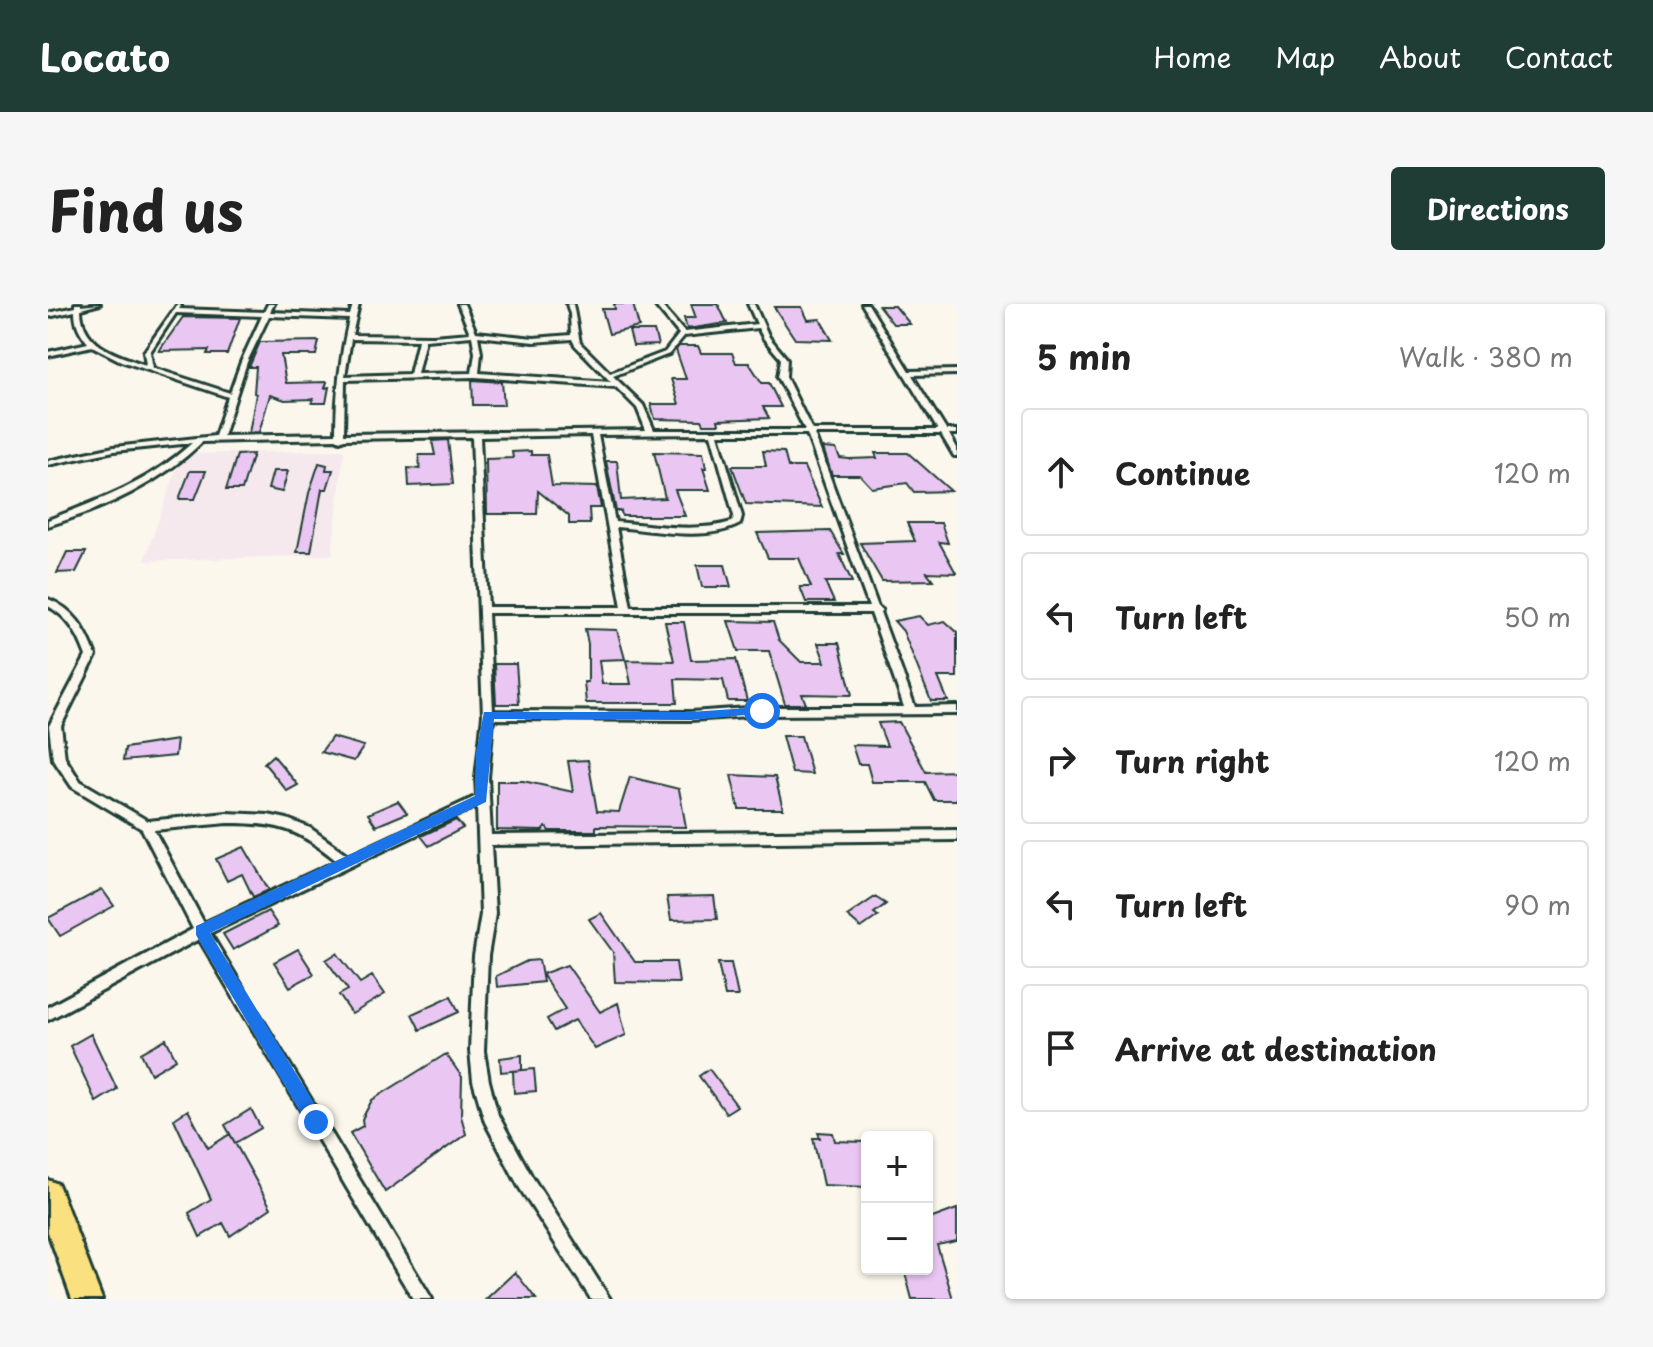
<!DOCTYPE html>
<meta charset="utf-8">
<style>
:root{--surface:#fff;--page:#f6f6f6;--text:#222;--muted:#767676;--line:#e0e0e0;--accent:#1f3d34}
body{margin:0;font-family:"Playpen Sans",sans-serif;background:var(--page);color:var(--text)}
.controls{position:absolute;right:24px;bottom:24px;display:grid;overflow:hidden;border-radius:8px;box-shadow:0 2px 6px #0004}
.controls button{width:72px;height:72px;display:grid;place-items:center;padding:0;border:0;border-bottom:2px solid var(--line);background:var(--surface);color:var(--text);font:40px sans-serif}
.stop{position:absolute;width:24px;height:24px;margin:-18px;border:6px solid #1a73e8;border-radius:50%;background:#fff}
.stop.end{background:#1a73e8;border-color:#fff;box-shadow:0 2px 8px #0008}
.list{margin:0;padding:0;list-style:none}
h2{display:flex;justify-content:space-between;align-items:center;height:104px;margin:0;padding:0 32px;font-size:34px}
h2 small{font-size:26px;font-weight:400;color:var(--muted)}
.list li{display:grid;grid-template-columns:52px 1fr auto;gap:24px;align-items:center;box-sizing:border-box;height:128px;margin:0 16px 16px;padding:0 16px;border:2px solid var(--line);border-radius:8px}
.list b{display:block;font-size:30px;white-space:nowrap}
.list em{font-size:26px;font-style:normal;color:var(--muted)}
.icon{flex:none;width:44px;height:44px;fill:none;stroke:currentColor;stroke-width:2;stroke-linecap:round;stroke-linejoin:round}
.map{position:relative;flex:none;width:909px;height:995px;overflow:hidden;border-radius:8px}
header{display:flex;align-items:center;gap:48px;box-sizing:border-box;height:112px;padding:0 40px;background:var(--accent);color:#fff}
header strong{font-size:38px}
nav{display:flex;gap:44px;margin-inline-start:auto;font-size:28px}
.intro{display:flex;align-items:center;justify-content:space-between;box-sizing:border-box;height:192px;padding:0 48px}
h1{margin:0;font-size:56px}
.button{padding:20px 36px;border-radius:8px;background:var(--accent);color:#fff;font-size:28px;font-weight:700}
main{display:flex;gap:48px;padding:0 48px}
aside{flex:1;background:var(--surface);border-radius:8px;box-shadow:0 2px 6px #0004}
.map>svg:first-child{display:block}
</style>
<header>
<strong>Locato</strong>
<nav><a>Home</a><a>Map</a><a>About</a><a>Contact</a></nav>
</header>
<div class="intro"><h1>Find us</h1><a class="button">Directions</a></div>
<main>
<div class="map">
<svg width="909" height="995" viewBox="0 0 909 995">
<rect width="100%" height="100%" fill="#fbf7ec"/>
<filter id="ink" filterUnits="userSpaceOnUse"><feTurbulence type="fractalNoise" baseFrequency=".0125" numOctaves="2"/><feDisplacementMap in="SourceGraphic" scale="16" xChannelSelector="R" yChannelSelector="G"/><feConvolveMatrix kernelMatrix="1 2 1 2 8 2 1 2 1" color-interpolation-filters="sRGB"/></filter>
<g filter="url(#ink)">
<path fill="#f6e9ee" d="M296,146L284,251L96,257L134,150Z"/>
<path fill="#eac7f3" stroke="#1f3d34" stroke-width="2" d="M566,0H585L591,23L561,30L554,5H567Z
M643,0H670L679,19L639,25L636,14H648Z
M831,2H847L862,20H845Z
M726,3H754L760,16L772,15L784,36L747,35Z
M135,13L192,14L179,50H159L161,46L111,47Z
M581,27H606L610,41L585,42Z
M271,37L268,51H233L238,79L279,78L277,84L281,83L278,99H264L265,95L237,96L222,91L211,128L201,129L208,90L206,89L208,63H201L212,38Z
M631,42H650L653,49H684L688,59H701L714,79H721L733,103H715L721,114L670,116L671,120H656L654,116L607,115L603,100H631L623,75H638L628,46Z
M424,76L454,78L456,101H425Z
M400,136L405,180L361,182L360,164L372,165L371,151H387L384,137Z
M775,144L788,145L792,154L801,155L829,154L827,149H860L903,187L866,188L859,179L824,184L812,171H784Z
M483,147V151H499L504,182L549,183L553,204H541L542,220H521V212L490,187L489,210H439L438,155L465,154L464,148Z
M715,147L736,148L740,163H756L774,203L698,200L684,162H718Z
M606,148L655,149L658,164H655L662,186H627L637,212H574L573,207H568L558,157H569L573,196L617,194Z
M205,150L194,186H178L189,151Z
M271,159L279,161L278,166H285L279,185H274L263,248H249L261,189Z
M142,167H158L147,195H131Z
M225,167H240L234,188L220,185Z
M859,219H893L900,239L891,238L908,269L879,268L885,276L834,277L812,239L867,237Z
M782,227L796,250H791L804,278H777L786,298H758L752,283H763L751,254H720L709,229Z
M19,248H38L28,268L9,269Z
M649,261H677L683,283H654Z
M871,312L880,321L897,317L909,328V373H890L900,397H883L855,327L846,317Z
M680,317L725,318L731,336L753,358H777L770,339H791L804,391L754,390L758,400H737L721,347H690Z
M617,318H636L643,356L688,355L699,397H680L675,376L627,375L629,399H538L536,378H540V340L537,325L569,326L577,355L551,356L554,380H583L578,356L626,357Z
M446,360H468L471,400H448Z
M851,418L878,468L909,467V496H886L877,478H824L819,460H810L804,441L839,442L830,419Z
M734,432H753L764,470L744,469Z
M284,433L316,442L306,457L273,448Z
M129,436L127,452L75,457L77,444Z
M225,451L250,481L239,487L216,459Z
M540,456L549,507L571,508L582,473L631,485L638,523L548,522V527H501L498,523L494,527L449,526V477H475L525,488L520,457Z
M683,471L727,473L735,505H691Z
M350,497L359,509L328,522L320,510Z
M408,516L415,524L381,542L373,532Z
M196,543L221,586L205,593L194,570L179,577L168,555Z
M54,585L66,602L12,632L0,614Z
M666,592L669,615L623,616L619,593Z
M827,593L838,600L826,609L830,612L813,624L799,612Z
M220,607L230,622L185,646L175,630Z
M553,609L587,658H628L631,679L567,678L565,648L541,615Z
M250,645L266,670L242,683L226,658Z
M289,649L312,679L324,672L337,690L304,710L291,691L300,686L278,656Z
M491,656L495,678L449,683L448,672L479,657Z
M670,659H683L690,692H677Z
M519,661L552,708L570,699L578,731L547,745L527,716L506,727L499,715L517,705L494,670Z
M403,692L411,708L372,726L364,710Z
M43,730L69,785L48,798L22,742Z
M118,735L128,755L103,770L93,749Z
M398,750L414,773L413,812L418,830L337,888L302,829L315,822L314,815L324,796Z
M474,751V766L453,768L452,754Z
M486,765L488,787L466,789L465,767Z
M661,765L689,802L678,809L651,772Z
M203,805L213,824L187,839L177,821Z
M140,806L160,844L182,830L223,904L182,932L175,919L152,933L141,909L163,895L126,815Z
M770,828L785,829L787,837L817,838L819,883L775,881L765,834H772Z
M909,905V937L889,941L905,995H864L856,965H879V916Z
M467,968L488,995H438Z"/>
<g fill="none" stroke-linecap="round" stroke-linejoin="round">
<defs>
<path id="minor" d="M27,0H33V2L52,0L33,5C33,42 69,51 98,61L96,48L130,0L133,2L131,5L216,8L220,0H226L222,8L302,11L305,0H311L304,31L385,32L422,29L410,0H416L428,28L486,34L523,31L522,10L519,0H525L532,39L562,69L617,48L631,30L606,0H612L636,28L709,20L700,0H706L721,33L739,55L738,73L764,126H890L814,0H820L861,67L909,66V70L864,71L898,126H909V130H901L909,144V152H906L893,130H766L830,303L834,306L832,308L867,403L909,402V410L714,411L643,416L445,415L440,474L443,531L909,526V536L443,541L447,610L440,652L436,747L441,777L450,811L483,871L562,995H543L471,883L437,818L425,777L422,747L426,652L433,610L429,502L162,629L384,995H365L151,635L0,716V703L145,625L94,525L24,483L5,455L1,422L38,352C30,330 21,314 0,302V295C26,305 39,326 48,352L13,422L17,454L32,477L100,517L179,509L220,511L239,515L262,524L301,552L429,492L428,474L435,411L424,133L296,135L292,137L288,135L154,138C111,180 57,204 0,222V216C56,194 98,180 144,139L66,147L0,161V157L66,143L167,132L180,93L73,57L44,42L0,52V48L40,39C32,29 27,20 27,7L0,13V9L27,3ZM128,9L214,12L193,58L182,89L105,64L102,48ZM221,12L301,15C292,54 288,90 288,130L175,132L199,58ZM710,24L716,35L733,55L730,73L757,126H606L595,101L565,72L621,50L636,32ZM424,32L427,49L424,69L369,70L377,36ZM430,32L486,38L524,35L527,41L563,78L431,69L433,49ZM303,35L370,36L362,70L297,72ZM427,73L568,83L589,104L598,126L296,130L297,76ZM663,130L686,212L684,218C646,229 606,221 567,218L550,131ZM670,130H759L821,303H583L568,223C604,226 660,238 692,220L694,212ZM543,131L574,303H440L432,133ZM440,309H823L856,403H714L643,408L445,407ZM179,519C231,519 249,524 289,557L156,619L106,526Z"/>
<path id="primary" d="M0,876L10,880L54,995H24L0,928Z"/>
</defs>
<use href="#minor" stroke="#1f3d34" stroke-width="6"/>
<use href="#primary" stroke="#1f3d34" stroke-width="6"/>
<use href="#minor" fill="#fbf7ec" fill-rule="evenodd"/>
<use href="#primary" fill="#fbe080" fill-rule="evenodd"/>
</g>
</g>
<path fill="#1a73e8" d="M714,403L720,407L718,409L643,416L446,415L438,498L162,629L274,812L277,818L274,824L268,827L262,824L148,631V622L427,492L428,449L436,408H643Z"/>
</svg>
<div class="controls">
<button>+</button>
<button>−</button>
</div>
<div class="stop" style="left:714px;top:407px"></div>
<div class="stop end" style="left:268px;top:818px"></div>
</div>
<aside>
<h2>5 min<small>Walk · 380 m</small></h2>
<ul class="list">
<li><svg class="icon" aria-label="ahead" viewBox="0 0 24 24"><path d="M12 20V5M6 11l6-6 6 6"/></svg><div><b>Continue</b></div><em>120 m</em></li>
<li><svg class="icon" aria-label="left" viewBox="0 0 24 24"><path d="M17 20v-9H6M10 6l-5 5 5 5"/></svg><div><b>Turn left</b></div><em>50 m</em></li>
<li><svg class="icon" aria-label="right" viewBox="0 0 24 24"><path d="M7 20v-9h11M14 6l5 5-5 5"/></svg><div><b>Turn right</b></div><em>120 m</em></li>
<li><svg class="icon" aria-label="left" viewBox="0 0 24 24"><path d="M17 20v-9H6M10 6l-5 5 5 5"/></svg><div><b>Turn left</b></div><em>90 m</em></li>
<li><svg class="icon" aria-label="arrive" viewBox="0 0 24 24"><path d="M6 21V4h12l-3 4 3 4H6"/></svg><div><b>Arrive at destination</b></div></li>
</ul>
</aside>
</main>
